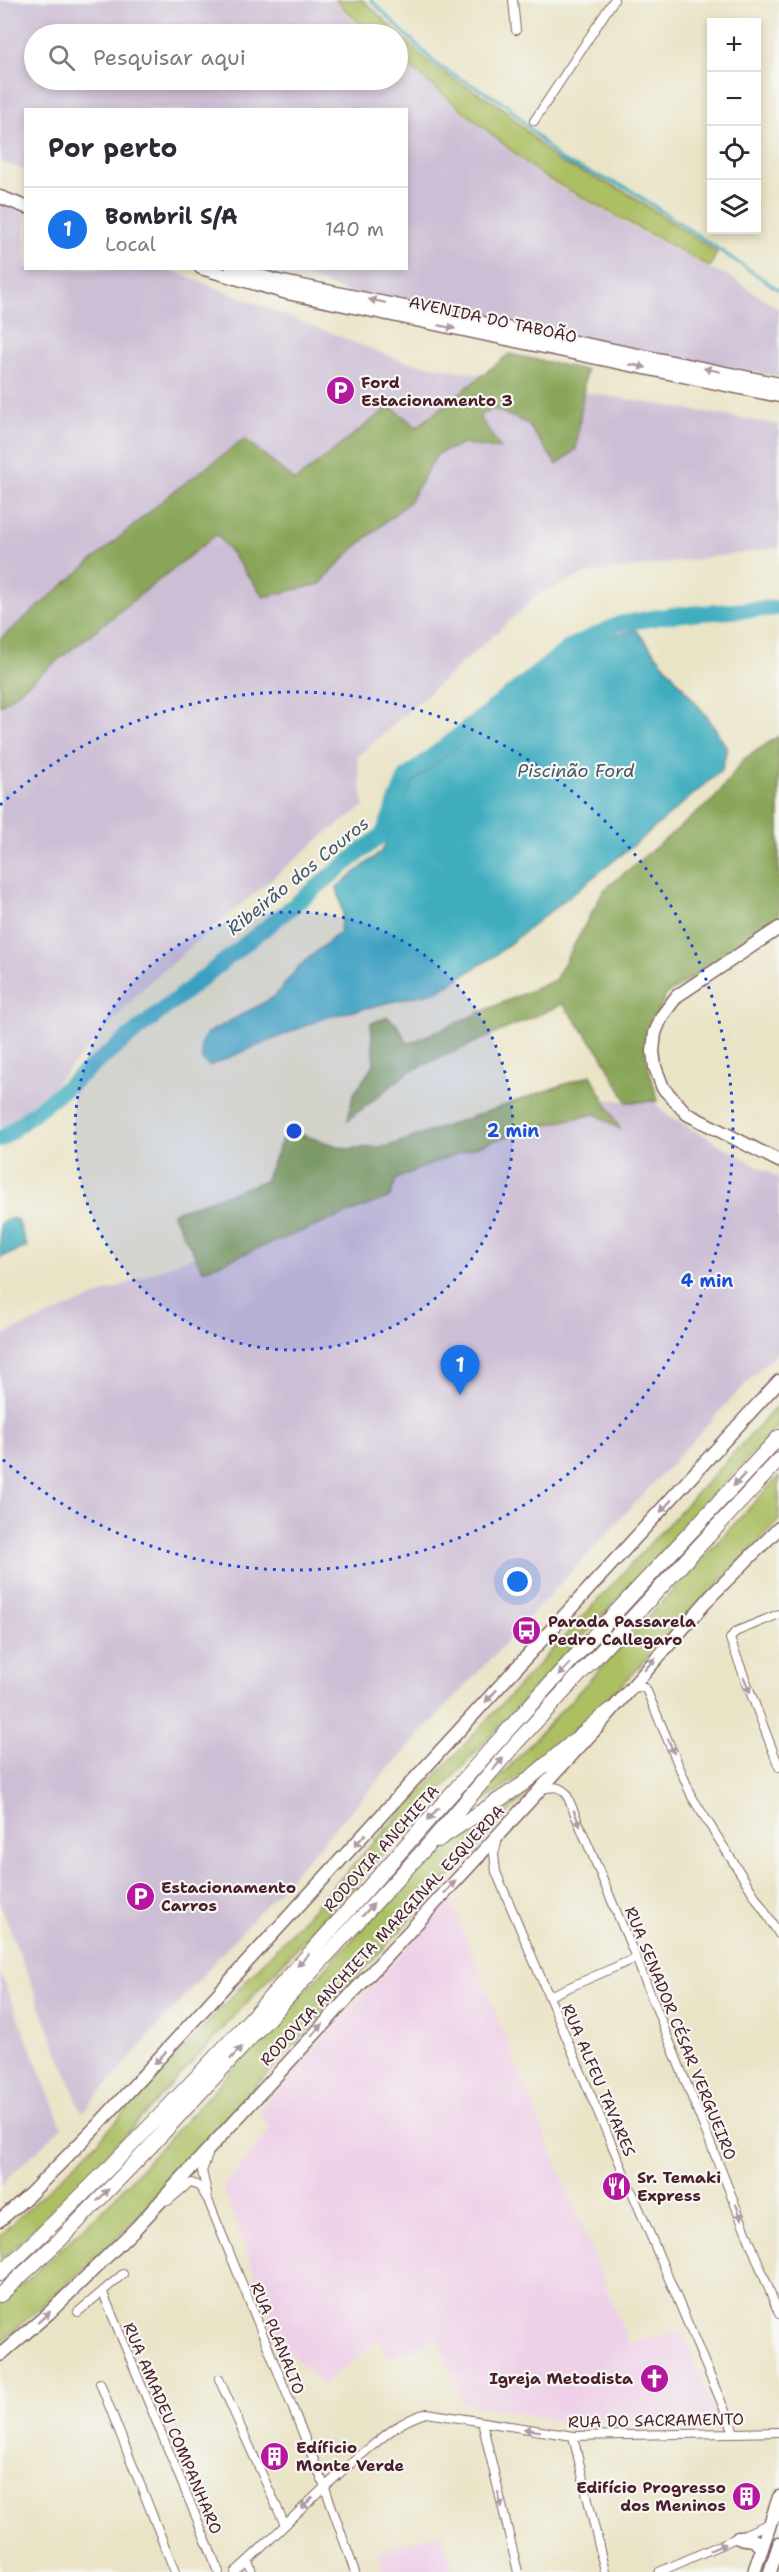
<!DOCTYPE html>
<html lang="pt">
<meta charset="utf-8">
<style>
:root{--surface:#fff;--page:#f2f2f3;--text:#2b2b33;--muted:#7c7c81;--line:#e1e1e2;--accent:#1a73e8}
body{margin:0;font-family:"Shantell Sans",sans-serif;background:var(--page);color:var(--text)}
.controls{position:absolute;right:18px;top:18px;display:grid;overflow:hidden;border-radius:0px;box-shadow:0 3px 9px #0003}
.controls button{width:54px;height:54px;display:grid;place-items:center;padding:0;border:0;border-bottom:2px solid var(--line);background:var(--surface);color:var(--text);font:30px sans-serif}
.you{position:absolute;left:518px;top:1582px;width:21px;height:21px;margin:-15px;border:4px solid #fff;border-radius:50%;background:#1a73e8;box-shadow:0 0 0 9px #1a73e833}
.badge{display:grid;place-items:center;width:39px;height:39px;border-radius:50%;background:var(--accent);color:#fff;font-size:20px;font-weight:700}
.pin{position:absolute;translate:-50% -50px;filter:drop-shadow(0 2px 3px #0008)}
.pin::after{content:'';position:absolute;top:32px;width:21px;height:18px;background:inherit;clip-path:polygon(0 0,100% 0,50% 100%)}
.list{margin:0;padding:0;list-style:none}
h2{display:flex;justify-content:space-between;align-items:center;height:78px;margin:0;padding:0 24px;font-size:26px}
h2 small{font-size:20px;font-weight:400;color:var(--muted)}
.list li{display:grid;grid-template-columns:39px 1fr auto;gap:18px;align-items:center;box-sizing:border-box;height:84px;padding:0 24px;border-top:2px solid var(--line)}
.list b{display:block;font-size:22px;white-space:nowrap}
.list p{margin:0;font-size:20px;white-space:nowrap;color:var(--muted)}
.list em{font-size:20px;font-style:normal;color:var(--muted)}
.icon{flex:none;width:33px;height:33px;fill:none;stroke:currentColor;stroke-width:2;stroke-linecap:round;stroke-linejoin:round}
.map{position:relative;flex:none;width:779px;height:2572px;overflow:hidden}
.search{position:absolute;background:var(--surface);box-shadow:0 3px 9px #0003;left:24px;top:24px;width:384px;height:66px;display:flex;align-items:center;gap:15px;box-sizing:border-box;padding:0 21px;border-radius:33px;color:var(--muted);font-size:22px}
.panel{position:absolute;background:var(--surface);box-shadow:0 3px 9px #0003;left:24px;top:108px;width:384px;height:162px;border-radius:0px}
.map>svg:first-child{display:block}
</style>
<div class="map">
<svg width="779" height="2572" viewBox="0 0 779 2572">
<rect width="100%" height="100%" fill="#f6f6f2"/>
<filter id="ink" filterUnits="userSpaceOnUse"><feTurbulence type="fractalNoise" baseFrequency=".0167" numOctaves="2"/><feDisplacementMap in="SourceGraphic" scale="12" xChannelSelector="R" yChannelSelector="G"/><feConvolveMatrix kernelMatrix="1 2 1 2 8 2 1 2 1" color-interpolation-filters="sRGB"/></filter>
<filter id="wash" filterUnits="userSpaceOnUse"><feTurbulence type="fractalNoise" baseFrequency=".008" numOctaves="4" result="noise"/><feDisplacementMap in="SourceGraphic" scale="24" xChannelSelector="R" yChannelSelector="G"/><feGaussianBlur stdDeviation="1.35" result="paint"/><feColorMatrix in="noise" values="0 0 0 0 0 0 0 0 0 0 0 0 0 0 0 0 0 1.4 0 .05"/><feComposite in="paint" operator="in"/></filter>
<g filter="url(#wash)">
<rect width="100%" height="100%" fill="#eae4c7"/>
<path fill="#eed0e8" d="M450,1899L629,2344L682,2330L716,2418L564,2422L463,2402L437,2338L387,2359L379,2339L322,2386L279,2341L223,2186L255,2151L271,2128L258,2112Z
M441,2532L454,2572H385L379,2551Z"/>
<path fill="#ccbed4" d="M0,0H332L368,34H34V80H398V59L541,177L707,268L727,275L779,309V377L352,294L284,269L406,268V110H26L25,171L0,161Z
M0,201L25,212L26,268L168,269L402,361L779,425V548L586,574L540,594L357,757L364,806L324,835L147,984L0,1144Z
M647,1093L665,1114L779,1178V1351L749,1380L394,1763L238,1935L82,2113L0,1904V1336L186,1259L599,1099L626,1101Z
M0,1972L62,2127L0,2185Z"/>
<path fill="#acbf63" stroke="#7b6f47" stroke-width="1.5" d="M335,0H363L435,68L502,107L557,161L624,191L717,252L710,267L541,175L398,57V34H371Z
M779,1404V1426L517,1707L79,2186L0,2261V2235L90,2150Z
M779,1476V1520L765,1535L587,1721L535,1766L482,1802L484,1794Z
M555,1763L218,2127L152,2202L108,2247L0,2343V2305L102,2211L433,1852Z"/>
<path fill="#89a659" stroke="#6a6242" stroke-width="1.5" d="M509,354L586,370L576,449L557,465L527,423L493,409L479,416L501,449L463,444L437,454L409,502L350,552L320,584L264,597L217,534L0,706V639L173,492L245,439L295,481L390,406L417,427Z
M779,736V920L666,995L649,1031L645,1055L658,1101L627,1102L601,1054L563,1004L410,1071L348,1120L353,1095L374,1064L371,1023L388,1017L397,1025L408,1044L555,980L604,890L715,798L744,759Z
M591,1075L620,1129L596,1114C528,1126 459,1151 396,1179L390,1197L203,1270L172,1213L265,1181L286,1130L347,1149L389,1146Z"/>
<path fill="#41adbf" stroke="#466675" stroke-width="1.5" d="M636,630L709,719L727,748L722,770L635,844L493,957L438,991L324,1018L209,1066L202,1060L201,1043L206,1034L274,997L300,965L339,933L343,913L337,887L382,851L412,783L566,658L604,638Z
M12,1218L18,1221L27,1247L0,1258V1223Z"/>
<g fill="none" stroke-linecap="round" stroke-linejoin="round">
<path stroke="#41adbf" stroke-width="3" d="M371,0L438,66L506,104L560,160L627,188L779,290
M0,1136L4,1135"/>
<path stroke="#41adbf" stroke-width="16" d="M0,1140L383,834L406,777L570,647L619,624L672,615L779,608"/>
</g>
</g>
<g filter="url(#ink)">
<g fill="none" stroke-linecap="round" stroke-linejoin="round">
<defs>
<path id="minor" d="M513,0L516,30
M534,121L614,0
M779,1614L735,1632L730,1639L779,1767
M631,1688L642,1687L646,1689L692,1797L779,1934
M542,1789C553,1787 558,1785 566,1793L636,1958L779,2314
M498,1837L494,1854L496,1872L734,2432
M549,1996L636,1958
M207,2193L202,2171L208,2155
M168,2201L187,2185L192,2183L200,2187L208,2200L324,2485L355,2572
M103,2293L219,2572
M78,2312L123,2274
M219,2379L285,2525
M100,2383L175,2572
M482,2422L518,2572
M573,2436L605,2572
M248,2561L252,2572
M235,2572C278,2534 316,2492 361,2455C382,2438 400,2420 427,2413L573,2436L779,2432
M659,2572L770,2523L779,2516"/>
<path id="primary" d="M0,197L26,207
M201,268L287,293L779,396
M232,268L278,281L779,384
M738,2538L754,2540L762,2549
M754,2572L779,2497
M770,2572L779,2544"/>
<path id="trunk" d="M779,928L677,996L662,1016L655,1033L653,1051L655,1067L663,1088L687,1114L779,1161
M0,2220L29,2195L96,2127L779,1381
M0,2355L49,2313L135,2229L593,1732L712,1595L779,1528"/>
<path id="motorway" d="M438,1840L523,1784L610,1710
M0,2274C178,2108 337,1923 498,1741C590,1638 685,1539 779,1437
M0,2295L62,2238L149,2148L422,1852L517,1742L779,1460"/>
</defs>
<use href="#minor" stroke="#826462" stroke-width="10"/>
<use href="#primary" stroke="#826462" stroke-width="15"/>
<use href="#trunk" stroke="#826462" stroke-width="15"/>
<use href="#motorway" stroke="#826462" stroke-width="16"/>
<use href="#minor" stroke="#fff" stroke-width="8"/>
<use href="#primary" stroke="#fff" stroke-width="12"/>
<use href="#trunk" stroke="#fff" stroke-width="12"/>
<use href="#motorway" stroke="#fff" stroke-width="14"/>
</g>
<defs><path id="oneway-solid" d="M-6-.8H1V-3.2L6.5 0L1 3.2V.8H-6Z" transform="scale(1.5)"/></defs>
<g fill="#ae9aa0">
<use href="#oneway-solid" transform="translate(377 301) rotate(-168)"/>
<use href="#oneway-solid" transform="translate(447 327) rotate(12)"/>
<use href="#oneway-solid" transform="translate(638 366) rotate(11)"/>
<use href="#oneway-solid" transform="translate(712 370) rotate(-168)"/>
<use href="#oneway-solid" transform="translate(739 1480) rotate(133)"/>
<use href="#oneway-solid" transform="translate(666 1506) rotate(133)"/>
<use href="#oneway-solid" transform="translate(650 1664) rotate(-48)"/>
<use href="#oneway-solid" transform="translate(564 1670) rotate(133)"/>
<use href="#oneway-solid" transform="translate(747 1685) rotate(68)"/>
<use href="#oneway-solid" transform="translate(491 1696) rotate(133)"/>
<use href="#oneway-solid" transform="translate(671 1746) rotate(68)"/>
<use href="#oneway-solid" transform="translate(498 1764) rotate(-49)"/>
<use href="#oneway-solid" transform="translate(433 1814) rotate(132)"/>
<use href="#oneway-solid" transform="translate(577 1818) rotate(67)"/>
<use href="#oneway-solid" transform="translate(360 1840) rotate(132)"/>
<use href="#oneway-solid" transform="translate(450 1887) rotate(-47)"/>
<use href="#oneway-solid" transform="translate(368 1910) rotate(-47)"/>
<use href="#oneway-solid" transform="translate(303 1960) rotate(133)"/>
<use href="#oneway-solid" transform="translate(317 2030) rotate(-47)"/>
<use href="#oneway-solid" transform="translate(236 2053) rotate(-47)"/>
<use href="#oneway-solid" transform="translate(160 2058) rotate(133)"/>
<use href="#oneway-solid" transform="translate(103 2195) rotate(-46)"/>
<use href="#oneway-solid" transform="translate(739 2212) rotate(69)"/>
<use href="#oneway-solid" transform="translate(44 2317) rotate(-42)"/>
<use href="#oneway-solid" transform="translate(532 2430) rotate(-171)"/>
<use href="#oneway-solid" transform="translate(500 2500) rotate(76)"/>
<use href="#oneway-solid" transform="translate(307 2503) rotate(135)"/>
<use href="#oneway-solid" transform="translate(718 2547) rotate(-23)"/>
</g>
</g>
<circle cx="294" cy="1131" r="219" fill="#1d4ed8" fill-opacity=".12"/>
<g fill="none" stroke="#1d4ed8" stroke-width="3" stroke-dasharray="3 6">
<circle cx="294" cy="1131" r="219"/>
<path d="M0 805A439 439 0 1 1 0 1457"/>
</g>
<defs>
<symbol id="parking-disc" viewBox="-11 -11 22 22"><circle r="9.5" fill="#b5179e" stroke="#f6f6f2"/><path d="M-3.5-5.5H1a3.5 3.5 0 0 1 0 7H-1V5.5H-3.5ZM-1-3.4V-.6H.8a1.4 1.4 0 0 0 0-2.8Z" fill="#fff"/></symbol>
<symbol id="bus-disc" viewBox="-11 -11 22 22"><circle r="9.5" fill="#b5179e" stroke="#f6f6f2"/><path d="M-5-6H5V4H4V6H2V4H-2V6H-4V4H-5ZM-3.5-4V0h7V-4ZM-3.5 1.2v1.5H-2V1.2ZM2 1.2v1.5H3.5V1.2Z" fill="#fff"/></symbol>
<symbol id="restaurant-disc" viewBox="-11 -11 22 22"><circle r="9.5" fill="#b5179e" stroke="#f6f6f2"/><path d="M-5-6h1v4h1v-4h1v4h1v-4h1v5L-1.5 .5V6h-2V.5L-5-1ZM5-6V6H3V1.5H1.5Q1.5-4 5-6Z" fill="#fff"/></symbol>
<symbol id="church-disc" viewBox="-11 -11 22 22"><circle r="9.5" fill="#b5179e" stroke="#f6f6f2"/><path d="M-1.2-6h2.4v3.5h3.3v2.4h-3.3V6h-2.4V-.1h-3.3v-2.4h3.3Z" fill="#fff"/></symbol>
<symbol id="building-disc" viewBox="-11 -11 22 22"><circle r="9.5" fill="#b5179e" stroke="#f6f6f2"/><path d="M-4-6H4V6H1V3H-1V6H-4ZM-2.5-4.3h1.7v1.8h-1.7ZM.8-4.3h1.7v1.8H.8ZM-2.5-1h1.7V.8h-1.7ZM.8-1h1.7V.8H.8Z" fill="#fff"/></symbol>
</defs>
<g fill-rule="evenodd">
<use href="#parking-disc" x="324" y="374" width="33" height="33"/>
<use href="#bus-disc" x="510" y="1614" width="33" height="33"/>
<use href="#parking-disc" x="124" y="1880" width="33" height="33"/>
<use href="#restaurant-disc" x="600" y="2170" width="33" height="33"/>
<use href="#church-disc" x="638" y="2362" width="33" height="33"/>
<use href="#building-disc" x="258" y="2440" width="33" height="33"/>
<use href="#building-disc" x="730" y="2480" width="33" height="33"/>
</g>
<g text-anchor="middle" stroke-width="4.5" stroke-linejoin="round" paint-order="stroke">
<g font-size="16" fill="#4a1f2b" stroke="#f6f6f2">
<text transform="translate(493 319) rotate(12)" y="6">AVENIDA DO TABOÃO</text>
<text transform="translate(381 1848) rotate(-48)" y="6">RODOVIA ANCHIETA</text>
<text transform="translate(382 1935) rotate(-47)" y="6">RODOVIA ANCHIETA MARGINAL ESQUERDA</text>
<text transform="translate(681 2033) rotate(68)" y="6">RUA SENADOR CÉSAR VERGUEIRO</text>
<text transform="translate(599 2080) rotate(67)" y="6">RUA ALFEU TAVARES</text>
<text transform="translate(278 2338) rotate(68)" y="6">RUA PLANALTO</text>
<text transform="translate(656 2420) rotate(-1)" y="6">RUA DO SACRAMENTO</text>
<text transform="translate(173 2428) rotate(67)" y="6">RUA AMADEU COMPANHARO</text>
</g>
<g font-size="16" font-weight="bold" fill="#4a1f2b" stroke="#f6f6f2" text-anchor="start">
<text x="361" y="388">Ford<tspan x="361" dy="18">Estacionamento 3</tspan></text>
<text x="548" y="1627">Parada Passarela<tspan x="548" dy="18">Pedro Callegaro</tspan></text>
<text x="161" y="1893">Estacionamento<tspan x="161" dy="18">Carros</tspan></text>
<text x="637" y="2183">Sr. Temaki<tspan x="637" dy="18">Express</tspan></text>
<text x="633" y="2384" text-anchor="end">Igreja Metodista</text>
<text x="296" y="2453">Edíficio<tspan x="296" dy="18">Monte Verde</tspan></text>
<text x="726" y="2493" text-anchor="end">Edifício Progresso<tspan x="726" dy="18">dos Meninos</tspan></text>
</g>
<g font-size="18" font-style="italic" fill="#465866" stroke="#f6f6f2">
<text x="576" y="777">Piscinão Ford</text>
<text transform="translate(298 876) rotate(-39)" y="6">Ribeirão dos Couros</text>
</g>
</g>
<circle cx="294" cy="1131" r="9" fill="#1d4ed8" stroke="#f6f6f2" stroke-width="3"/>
<g font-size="18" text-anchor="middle" font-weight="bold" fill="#1d4ed8" stroke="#f6f6f2" stroke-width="4.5" stroke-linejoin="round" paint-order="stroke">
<text x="513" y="1137">2 min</text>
<text x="707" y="1287">4 min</text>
</g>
</svg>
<div class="controls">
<button>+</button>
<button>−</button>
<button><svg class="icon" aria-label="locate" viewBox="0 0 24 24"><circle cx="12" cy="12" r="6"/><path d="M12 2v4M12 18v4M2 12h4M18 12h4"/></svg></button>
<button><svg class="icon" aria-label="layers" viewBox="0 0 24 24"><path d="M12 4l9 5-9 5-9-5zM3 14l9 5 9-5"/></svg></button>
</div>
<div class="you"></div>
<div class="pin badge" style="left:460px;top:1395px">1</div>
<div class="search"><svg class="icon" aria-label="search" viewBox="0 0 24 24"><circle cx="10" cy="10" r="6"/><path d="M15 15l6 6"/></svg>Pesquisar aqui</div>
<section class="panel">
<h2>Por perto<small></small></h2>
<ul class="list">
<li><span class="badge">1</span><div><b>Bombril S/A</b><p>Local</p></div><em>140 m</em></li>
</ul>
</section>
</div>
